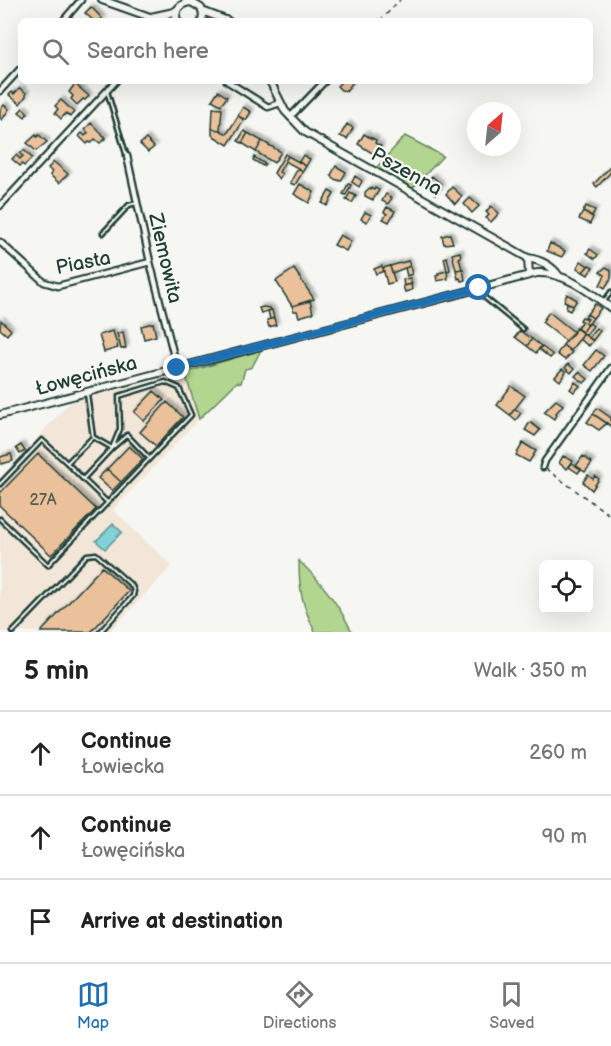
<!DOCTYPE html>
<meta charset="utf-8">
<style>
:root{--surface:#fff;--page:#f2f2f2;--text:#222;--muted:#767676;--line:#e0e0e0;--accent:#1f6fb2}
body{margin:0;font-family:"Balsamiq Sans",sans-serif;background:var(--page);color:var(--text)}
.controls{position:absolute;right:18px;bottom:18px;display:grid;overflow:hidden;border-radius:9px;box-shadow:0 6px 24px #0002}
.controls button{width:54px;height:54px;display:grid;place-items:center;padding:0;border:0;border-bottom:2px solid var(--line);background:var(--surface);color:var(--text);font:30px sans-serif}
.compass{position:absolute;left:467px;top:102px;width:54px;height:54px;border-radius:50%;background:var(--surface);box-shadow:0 6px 24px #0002;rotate:27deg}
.stop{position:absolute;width:18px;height:18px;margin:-14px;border:4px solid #1f6fb2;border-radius:50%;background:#fff}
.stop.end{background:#1f6fb2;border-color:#fff;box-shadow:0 2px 6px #0008}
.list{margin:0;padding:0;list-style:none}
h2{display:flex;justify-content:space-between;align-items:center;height:78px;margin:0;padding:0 24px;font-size:26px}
h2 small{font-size:20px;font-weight:400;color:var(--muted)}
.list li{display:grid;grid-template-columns:39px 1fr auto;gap:18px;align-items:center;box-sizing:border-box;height:84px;padding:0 24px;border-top:2px solid var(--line)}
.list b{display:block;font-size:22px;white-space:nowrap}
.list p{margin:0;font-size:20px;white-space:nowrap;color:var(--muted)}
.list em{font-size:20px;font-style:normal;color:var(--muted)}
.icon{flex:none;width:33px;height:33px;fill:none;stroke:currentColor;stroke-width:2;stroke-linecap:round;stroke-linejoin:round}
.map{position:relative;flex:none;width:611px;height:632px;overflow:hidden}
.search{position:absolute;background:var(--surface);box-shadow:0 6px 24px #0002;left:18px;right:18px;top:18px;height:66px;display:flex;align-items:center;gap:15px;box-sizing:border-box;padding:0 21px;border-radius:9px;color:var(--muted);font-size:22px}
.sheet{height:330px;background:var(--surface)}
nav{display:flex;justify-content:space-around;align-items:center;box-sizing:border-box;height:84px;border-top:2px solid var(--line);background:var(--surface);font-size:16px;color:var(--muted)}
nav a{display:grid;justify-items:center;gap:3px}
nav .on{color:var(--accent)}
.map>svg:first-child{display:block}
</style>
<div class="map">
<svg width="611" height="632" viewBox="0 0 611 632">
<defs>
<filter id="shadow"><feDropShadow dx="3" dy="-3" stdDeviation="1.5" flood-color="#0004"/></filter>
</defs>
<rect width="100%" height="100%" fill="#f6f6f2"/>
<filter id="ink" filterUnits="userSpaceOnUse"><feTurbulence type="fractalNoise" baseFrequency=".0167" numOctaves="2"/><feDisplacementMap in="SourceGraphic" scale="12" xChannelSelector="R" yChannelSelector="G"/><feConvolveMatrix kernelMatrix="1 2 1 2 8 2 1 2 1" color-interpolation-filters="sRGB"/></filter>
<g filter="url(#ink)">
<path fill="#f2e6d8" d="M185,373L199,419L113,510L172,566L109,632H0V478L70,402Z"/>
<path fill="#b2d590" stroke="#688962" stroke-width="1.5" d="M405,136L443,156L412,189L376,168Z
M261,350L252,367L245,369L241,383L237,382L199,419L185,373Z
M299,561C321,581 339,605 352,632H315C302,604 299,591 299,561Z"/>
<path fill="#81d2d7" stroke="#5a9696" stroke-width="1.5" d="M113,524L122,532L105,549L96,541Z"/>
<path fill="#eac19a" stroke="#1f3d34" stroke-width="1.5" filter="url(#shadow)" d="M91,7L99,15L103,20L102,21H94L85,13Z
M342,81H354L346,91L341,90L337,86Z
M75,84L89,96L85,100L83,99L77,105L71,99L73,96L69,92Z
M20,88L26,93V96L20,104L9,95L12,92L14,94Z
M218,91L227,97L221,105L212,100Z
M61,100L74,112L70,117L66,113L61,119L55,113L58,109L55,106Z
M4,105L9,109L2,120L0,118V110Z
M243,107L251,112L246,120L238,116Z
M23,108L28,113L25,117L19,112Z
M213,108L222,109L220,130L212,129Z
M238,116L244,120L228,145L212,135V129L220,130L227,134Z
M91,123L106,138L100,143L95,139L91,143L89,142L87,144L79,136L82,133L85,136L88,133L85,129Z
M347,124L353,128L347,139L340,136Z
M244,131L248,133L242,143L238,141Z
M248,133L262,141L256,152L242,143Z
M364,134L372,139V138L376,140L375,143L381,146L378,154L375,155L358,144Z
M36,135L37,137L39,135L47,142L36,151L27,143Z
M146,139L154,147L148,152L140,144Z
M262,141L281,152L274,163L256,152Z
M24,150L32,158L24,166L22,164L20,166L12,159L16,155L20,159L23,156L20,154Z
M285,154L288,156L279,172L282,174L279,179L274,173Z
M303,155L310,159L306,166L299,162Z
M288,156L306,166L303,171L285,161Z
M254,157L265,164L263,166L253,160Z
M54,162L68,174L59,183L50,175L52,172L48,168Z
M336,166L346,172L341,181L334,179L331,175Z
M611,166V172L597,187L594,184Z
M298,168L303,171L295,185L290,183Z
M355,176L362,181L359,187L352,182Z
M432,176L441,184L439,186L441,188L436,194L426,183Z
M300,184L314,192L309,203L294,194Z
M348,184L351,185L346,195L343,194Z
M452,187L462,196L455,204L446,194Z
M370,188L374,190L375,188L379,190L373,200L365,196V192Z
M329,191L334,194L327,206L322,203Z
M350,193L356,196L352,203L346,200Z
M386,194L392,198L388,204L382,201Z
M470,198L479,206L472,213L464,204Z
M491,206L499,213L491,222L486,218L489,215L486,212Z
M586,206L595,210L592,216L583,212Z
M387,207L395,211L389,222L383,219L387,214L384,212Z
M365,212L371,215L367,222L361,219Z
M583,212L593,217L590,224L579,219Z
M450,234L453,243L444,244L442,236Z
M340,235L351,241L346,251L334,245Z
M550,243L565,251L562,257L547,251Z
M590,249L598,255L595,259L587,253Z
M460,252L461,257L459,258L462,269L456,270L452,254Z
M447,257L450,270L447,271L444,258Z
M408,261L410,266L392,273L390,266Z
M581,261L588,266L583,272L577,268Z
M589,265L593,267L588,275L583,272Z
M382,266L384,271L376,274L374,269Z
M390,266L395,282L387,284L383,268Z
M410,266L412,274L407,276L405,268Z
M606,267L611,270V278L605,288L600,285L605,275L600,272Z
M294,269L314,299L292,306L276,281Z
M463,269L465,280L461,281L460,278L458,279L456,270Z
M447,271L448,279L437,281L436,276L439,275L438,273Z
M410,278L412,284L404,286L403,280Z
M411,284L412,290L405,292L403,286Z
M567,294L577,300L573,306L564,301Z
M310,301L313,313L299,317L297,311H294L292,306Z
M567,302L573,306L570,311L566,309Z
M595,304L601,308L593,318L587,314Z
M263,307L270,308L271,310L261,313L259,308Z
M272,310L274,318L270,319L268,311Z
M549,312L574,332L566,341L542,322Z
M587,314L593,318L588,325L585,323L588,319L585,317Z
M582,317L588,319L585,323L588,325L582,332L577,328L582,322L580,320Z
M274,318L276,325L269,327L267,320Z
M1,320L11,330L7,335L0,329Z
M153,323L156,336L144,339L141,326Z
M589,323L593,326L586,335L582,332Z
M576,328L582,333V336L570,351L563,345Z
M596,328L600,331L593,340L589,338Z
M113,331L118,348L104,352L99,335Z
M520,331L532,339L527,346L515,337Z
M123,332L126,348L121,349L117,333Z
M582,333L593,341L589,346L580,340L582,336Z
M532,339L541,346L536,353L527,346Z
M563,345L572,352L565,360L557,354Z
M541,346L553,355L550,358L539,349Z
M596,350L604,356L592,371L584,365Z
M568,364L574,369L571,373L565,368Z
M562,369L566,372L560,381L555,377Z
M579,372L588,379L584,383L575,376Z
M575,382L580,386L574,392L570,389Z
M511,386L525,396L510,415L497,405Z
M154,391L164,400L144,421L134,412Z
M556,400L563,405L556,413L557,415L554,419L544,412Z
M167,402L183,417L156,446L140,432Z
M597,408L611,418V426L593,414Z
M515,409L521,413L516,420L510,415Z
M593,414L607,423L599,430L587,422Z
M530,422L540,430L535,436L525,430Z
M523,443L536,451L529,462L516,455Z
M21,445L25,451L20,454L16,448Z
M129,446L143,459L121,482L107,469Z
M11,454L13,461L1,464L0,457Z
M38,454L96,509L51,555L0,506V493Z
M563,456L573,461L567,469L559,463Z
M583,456L592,463L585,472L576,466Z
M572,463L581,469L578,473L569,467Z
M107,469L121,482L112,491L98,478Z
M588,475L593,479L595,476L599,479L592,490L583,482Z
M102,567L129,591L91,632H41Z"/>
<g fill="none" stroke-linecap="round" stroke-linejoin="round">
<defs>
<path id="service" d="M107,91L126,154
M103,233L129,205L137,203
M479,289L484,297L523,329
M605,300L611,292
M93,437L112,448L127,435L148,457
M68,464L83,479
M0,484L42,440L67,463L93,437L87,394
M0,519L48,565L191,415L179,388L165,382L119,396L120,429L112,448L83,479L107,502
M13,632L87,555L96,554L132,586L134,591L133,596L100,632"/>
<path id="minor" d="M63,21L81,0
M227,81L268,107L280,103
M0,91L21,68
M290,117L325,81
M127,156L150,262L177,368
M0,206L116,81
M0,242L44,282L58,286L150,262
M543,467L545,461L611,368"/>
<path id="tertiary" d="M102,0L150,17L175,21
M202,11L228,21
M151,17L174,12L178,9
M177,21C174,10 180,3 191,2L201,8L203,15L202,21
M270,81L285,111L305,132L528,258C540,260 552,266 559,276
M528,258L529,275
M0,415L537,273C564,271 591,293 611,308"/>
</defs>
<use href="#service" stroke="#1f3d34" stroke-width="7"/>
<use href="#minor" stroke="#1f3d34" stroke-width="9"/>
<use href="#tertiary" stroke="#1f3d34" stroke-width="10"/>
<path stroke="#1f3d34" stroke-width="1.5" stroke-dasharray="4.5 4.5" stroke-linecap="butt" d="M380,21L400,0
M546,469L611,516"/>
<use href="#service" stroke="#f6f6f2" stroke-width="2"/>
<use href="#minor" stroke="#f6f6f2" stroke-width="4.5"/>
<use href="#tertiary" stroke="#f6f6f2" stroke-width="6"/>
</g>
</g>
<g fill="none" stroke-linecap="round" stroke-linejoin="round" filter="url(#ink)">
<path stroke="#1f6fb2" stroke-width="8" d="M177,368L479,288"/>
</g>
<g text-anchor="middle" stroke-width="4.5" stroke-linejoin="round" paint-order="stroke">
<g font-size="16" fill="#525e4e">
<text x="43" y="505">27A</text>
</g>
<g font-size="20" fill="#1f3d34" stroke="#f6f6f2">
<text transform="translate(407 171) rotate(29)" y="7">Pszenna</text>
<text transform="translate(166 258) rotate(77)" y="7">Ziemowita</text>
<text transform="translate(83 262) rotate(-11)" y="7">Piasta</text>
<text transform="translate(86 375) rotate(-15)" y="7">Łowęcińska</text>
</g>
</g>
</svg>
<div class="controls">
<button><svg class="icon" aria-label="locate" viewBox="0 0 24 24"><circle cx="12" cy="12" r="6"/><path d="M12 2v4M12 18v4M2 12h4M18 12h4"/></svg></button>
</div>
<svg class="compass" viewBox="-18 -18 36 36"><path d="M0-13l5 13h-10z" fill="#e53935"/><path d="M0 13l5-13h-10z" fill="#767676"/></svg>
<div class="stop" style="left:479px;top:288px"></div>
<div class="stop end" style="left:177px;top:368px"></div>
<div class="search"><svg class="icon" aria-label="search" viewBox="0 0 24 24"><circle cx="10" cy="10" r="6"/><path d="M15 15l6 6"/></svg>Search here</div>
</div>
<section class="sheet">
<h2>5 min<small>Walk · 350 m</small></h2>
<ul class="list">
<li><svg class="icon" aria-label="ahead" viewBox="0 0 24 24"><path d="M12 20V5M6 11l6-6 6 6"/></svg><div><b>Continue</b><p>Łowiecka</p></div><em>260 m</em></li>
<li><svg class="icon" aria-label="ahead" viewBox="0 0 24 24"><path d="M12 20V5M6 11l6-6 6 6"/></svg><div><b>Continue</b><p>Łowęcińska</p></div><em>90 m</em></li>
<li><svg class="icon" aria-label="arrive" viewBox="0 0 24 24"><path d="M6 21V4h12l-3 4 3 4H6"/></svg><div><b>Arrive at destination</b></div></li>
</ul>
</section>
<nav>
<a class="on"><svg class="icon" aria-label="map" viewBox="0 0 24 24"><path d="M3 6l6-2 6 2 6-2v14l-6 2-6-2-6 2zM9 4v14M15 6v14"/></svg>Map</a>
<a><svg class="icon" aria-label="directions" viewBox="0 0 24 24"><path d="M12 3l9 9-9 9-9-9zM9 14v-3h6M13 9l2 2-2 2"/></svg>Directions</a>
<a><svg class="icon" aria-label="saved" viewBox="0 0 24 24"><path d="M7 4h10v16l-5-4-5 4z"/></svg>Saved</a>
</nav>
